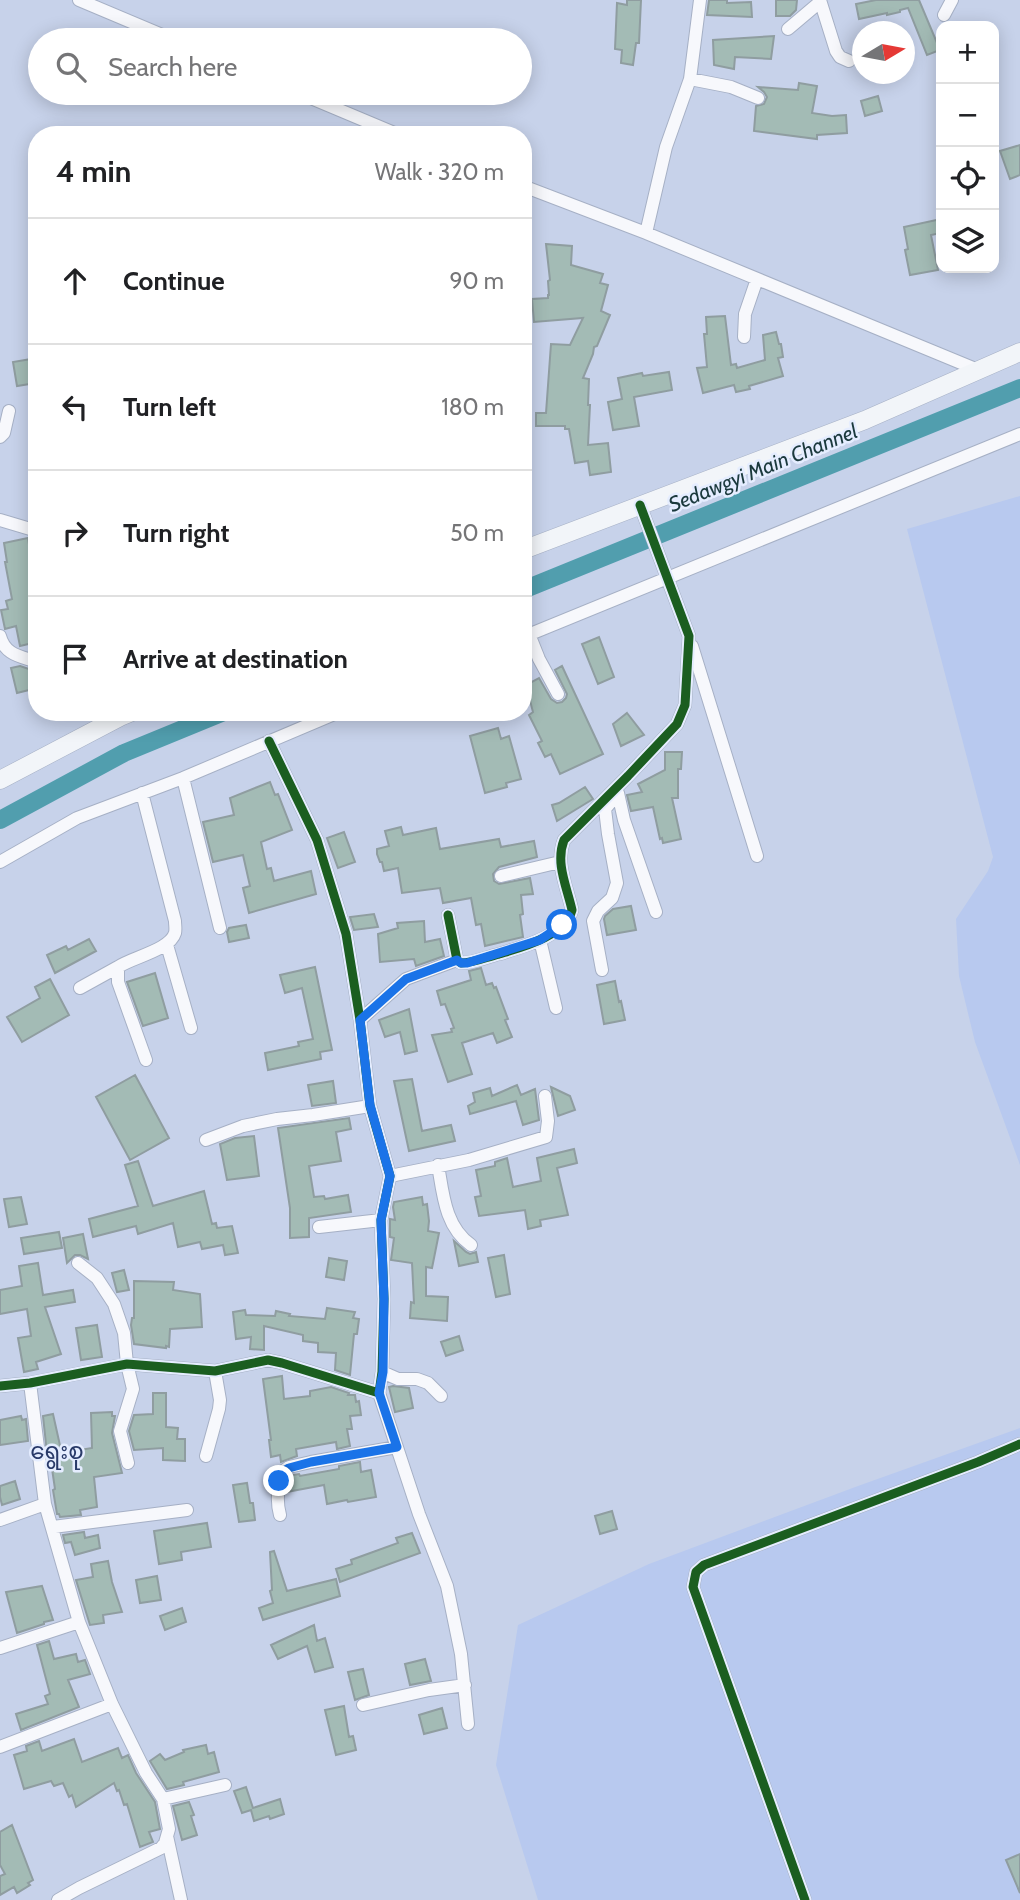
<!DOCTYPE html>
<meta charset="utf-8">
<style>
:root{--surface:#fff;--page:#f2f2f2;--text:#202124;--muted:#757577;--line:#e0e0e0}
body{margin:0;font-family:Cabin,"Noto Sans Myanmar",sans-serif;background:var(--page);color:var(--text)}
.controls{position:absolute;right:21px;top:21px;display:grid;overflow:hidden;border-radius:14px;box-shadow:0 4px 18px #0003}
.controls button{width:63px;height:63px;display:grid;place-items:center;padding:0;border:0;border-bottom:2px solid var(--line);background:var(--surface);color:var(--text);font:35px sans-serif}
.compass{position:absolute;left:852px;top:21px;width:63px;height:63px;border-radius:50%;background:var(--surface);box-shadow:0 4px 18px #0003;rotate:80deg}
.stop{position:absolute;width:21px;height:21px;margin:-16px;border:5px solid #1a73e8;border-radius:50%;background:#fff}
.stop.end{background:#1a73e8;border-color:#fff;box-shadow:0 2px 7px #0008}
.list{margin:0;padding:0;list-style:none}
h2{display:flex;justify-content:space-between;align-items:center;height:91px;margin:0;padding:0 28px;font-size:30px}
h2 small{font-size:23px;font-weight:400;color:var(--muted)}
.list li{display:grid;grid-template-columns:46px 1fr auto;gap:21px;align-items:center;box-sizing:border-box;height:126px;padding:0 28px;border-top:2px solid var(--line)}
.list b{display:block;font-size:26px;white-space:nowrap}
.list em{font-size:23px;font-style:normal;color:var(--muted)}
.icon{flex:none;width:38px;height:38px;fill:none;stroke:currentColor;stroke-width:2;stroke-linecap:round;stroke-linejoin:round}
.map{position:relative;flex:none;width:1020px;height:1900px;overflow:hidden}
.search{position:absolute;background:var(--surface);box-shadow:0 4px 18px #0003;left:28px;top:28px;width:504px;height:77px;display:flex;align-items:center;gap:18px;box-sizing:border-box;padding:0 24px;border-radius:38px;color:var(--muted);font-size:26px}
.panel{position:absolute;background:var(--surface);box-shadow:0 4px 18px #0003;left:28px;top:126px;width:504px;height:595px;border-radius:28px}
.map>svg:first-child{display:block}
</style>
<div class="map">
<svg width="1020" height="1900" viewBox="0 0 1020 1900">
<rect width="100%" height="100%" fill="#c7d2ea"/>
<path fill="#b8c9ef" d="M1020,496V1165L975,1042L959,976L956,919L988,871L993,857L907,529Z
M1020,1428V1900H538L496,1765L518,1625L649,1564L858,1486Z"/>
<g fill="none" stroke-linecap="round" stroke-linejoin="round">
<path stroke="#519eae" stroke-width="18" d="M523,590L1020,388
M0,820L124,753L224,712"/>
</g>
<path fill="#a3bbb5" stroke="#8f9da0" stroke-width="2" d="M627,0H641L639,43H636L633,65L621,63L622,50L615,49L617,3L627,5Z
M709,0H727V3L751,2L752,17L707,15Z
M776,0H797L796,10L790,16H776Z
M876,0H919L940,50L927,55L908,8L900,10V12L887,15V13L859,19L856,4Z
M774,36L771,59L735,57L734,69L714,65L713,40Z
M799,83L817,86L812,113L832,116L846,115L847,133L817,135V139L754,131L756,106L764,104L767,97L764,92L758,87L798,90Z
M878,96L882,111L865,116L861,101Z
M1020,145V175L1010,179L1000,151Z
M941,219V233L931,235L938,270L910,275L905,250L908,249L904,227Z
M546,244L572,246L571,265L603,274L600,283L608,285L601,311L610,315L597,346L594,347L593,354L583,378L589,379L588,405H590L588,445L608,443L611,472L590,475L588,461L575,463L569,429H565V426H536V413H546L551,344L570,345L583,318L534,322L532,299L548,298V295H549L548,281L550,280Z
M725,316L731,365L736,364L737,368L765,360L763,335L776,332L779,344H781L783,357L778,358L783,376L749,386L750,389L736,392L734,385L703,393L697,368L707,367L704,334H707L706,317Z
M37,358V374H34L36,383L17,386L13,362Z
M669,372L672,390L634,397L639,426L613,430L608,402L622,399L618,378L642,373L643,376Z
M28,538L37,594V642L20,646L16,626L5,629L1,610L8,609L6,601L12,599L5,562H7L4,543Z
M599,637L614,677L598,684L582,644Z
M20,666L32,670L37,688L17,693L11,668Z
M562,666L603,754L560,774L551,754L545,757L538,743L542,741L529,715L533,712L526,685L539,678L551,699L557,703L562,702L566,698L567,694L555,670Z
M627,713L644,735L621,746L613,724Z
M498,728L501,739L509,736L521,779L506,783L507,787L485,793L470,736Z
M665,752H682L681,769H678V798H672L681,839L663,843L662,838L660,839L653,807L631,811L627,795L642,792L638,784L665,770Z
M270,782L275,795L278,794L292,830L261,842L267,869L271,868L274,881L311,871L316,894L249,913L243,888L250,886L243,855L213,862L203,822L234,815L230,798Z
M585,787L593,799L557,821L552,805L559,803Z
M401,827L403,835L436,828L440,849L499,839L501,847L534,841L537,857L499,867L493,874L494,881L499,884L530,878L533,894L521,895L523,914L520,915L523,937L485,946L481,924L476,925L471,898L443,903L440,888L402,893L398,868L384,871L382,862H380L377,854V849L389,846L385,831Z
M344,832L355,862L338,868L327,838Z
M631,906L636,930L607,935L604,919L605,916L613,909Z
M374,914L378,927L354,930L350,917Z
M424,921L425,942L440,939L444,956L416,966L414,959L380,962L378,934L398,928L397,923Z
M246,925L249,938L229,942L227,932L229,928Z
M89,939L96,951L55,973L47,955L66,946L68,950Z
M315,967L332,1050L320,1052L321,1059L268,1070L265,1053L299,1046L298,1042L313,1039L302,988L285,993L280,975Z
M481,968L486,985L492,983L494,988L496,987L508,1019L505,1020L512,1037L497,1043L493,1033L462,1043L472,1074L448,1082L432,1035L452,1032L451,1029L454,1028L445,1004L441,1005L437,991L471,980L469,971Z
M155,973L168,1018L143,1026L127,982Z
M50,979L69,1015L22,1042L7,1017L40,998L35,987Z
M615,981L619,1002L621,1001L625,1020L604,1024L597,985Z
M409,1009L417,1051L405,1054L400,1032L385,1037L379,1020Z
M135,1075L169,1138L130,1160L96,1097Z
M412,1079L422,1131L451,1125L455,1141L409,1151L394,1081Z
M333,1081L336,1103L312,1106L308,1085Z
M517,1085L521,1095L535,1089L539,1120L523,1125L516,1101L470,1114L468,1106L475,1102L473,1093L490,1088L492,1096Z
M551,1087L570,1096L575,1110L558,1116Z
M349,1118L351,1129L336,1132L341,1161L309,1166L314,1197L324,1196L325,1199L348,1195L351,1212L309,1218V1237L290,1238V1208L278,1128Z
M254,1136L259,1176L227,1180L220,1144L235,1138Z
M574,1149L577,1163L557,1168L568,1215L540,1220L541,1226L528,1229L525,1210L479,1216L475,1197L481,1196L476,1170L495,1166V1162L507,1158L513,1187L541,1181L537,1158Z
M138,1161L153,1206L204,1191L212,1224L216,1223L217,1228L232,1226L238,1253L225,1255L223,1245L202,1249L200,1242L178,1247L173,1223L138,1234L136,1226L93,1237L89,1219L138,1206L125,1165Z
M21,1197L27,1224L9,1227L4,1199Z
M422,1197L423,1205L427,1204L429,1221L428,1231L439,1233L432,1268L426,1267V1296L448,1297L447,1321L410,1318L411,1302L414,1303L412,1263L391,1260L394,1238L390,1237V1219L395,1220L393,1207L394,1202Z
M59,1232L62,1248L24,1254L21,1238Z
M83,1234L88,1259L80,1255H75L67,1263L63,1238Z
M454,1241L466,1252L470,1254L476,1252L478,1262L459,1266Z
M504,1255L510,1294L496,1297L488,1258Z
M329,1258L347,1261L344,1280L326,1277Z
M38,1263L43,1295L73,1290L75,1302L45,1307L61,1354L36,1362L38,1369L24,1372L18,1338L31,1336L27,1309L0,1314V1290L22,1286L19,1266Z
M124,1270L129,1290L117,1292L112,1273Z
M134,1281L174,1282L173,1290L200,1294L202,1327L170,1329L169,1347L166,1346V1348L134,1344L131,1325L132,1318H134Z
M327,1308L355,1312L353,1318L359,1319L357,1334H354L350,1375L335,1370L336,1353L318,1352V1343L303,1341V1335L264,1326V1350L250,1349L251,1337L236,1339L233,1312L245,1310L246,1315L275,1316L276,1311L290,1314L289,1316L325,1319Z
M97,1325L102,1357L81,1360L76,1328Z
M459,1336L463,1350L446,1356L441,1342Z
M282,1376L284,1399L310,1396V1391L331,1387L349,1393L348,1395H355L356,1402L359,1401L361,1415L350,1416L352,1429H347L350,1446L337,1449L336,1442L296,1449L297,1456L281,1462L280,1455L271,1457L269,1440H271L263,1379Z
M393,1386L409,1388L413,1408L395,1412L389,1387Z
M153,1393H166V1427L178,1428L177,1439H185V1461L163,1460V1448L134,1450L129,1431L134,1415L153,1414Z
M112,1412V1416H115L112,1433L122,1473L94,1477L97,1507L80,1510L81,1515L60,1517L59,1514H57L53,1490L55,1489L50,1455L92,1448L91,1413Z
M53,1414L61,1450L47,1453L43,1416Z
M21,1416L22,1420L26,1419L28,1441L0,1445V1420Z
M360,1462L361,1472L371,1470L376,1497L348,1502L347,1500L327,1504L324,1485L287,1492L290,1477L293,1475L299,1474L300,1476L339,1469V1466Z
M15,1481L20,1499L2,1505L0,1497V1486Z
M247,1483L250,1503H253L255,1520L239,1522L233,1485Z
M612,1511L617,1529L600,1534L595,1516Z
M207,1523L211,1547L181,1552L182,1560L159,1564L154,1531Z
M84,1532L85,1538L98,1535L100,1548L75,1555L71,1542L65,1543L63,1535Z
M412,1533L420,1553L340,1582L336,1569L352,1564L351,1560L398,1543L396,1538Z
M274,1551L287,1591L336,1579L340,1596L263,1620L259,1608L273,1603L270,1591L272,1590L270,1552Z
M108,1561L112,1582L122,1612L103,1615L104,1623L90,1625L76,1580L93,1577L91,1564Z
M157,1576L161,1600L140,1603L136,1580Z
M42,1586L53,1620L44,1622V1624L17,1633L6,1592Z
M182,1608L186,1622L165,1630L160,1616Z
M314,1625L317,1641L325,1638L333,1667L315,1672L307,1646L278,1659L271,1645Z
M49,1641L54,1659L76,1654L78,1662L85,1660L90,1674L68,1680L79,1707L21,1730L16,1714L48,1704L45,1696L50,1694L37,1645Z
M425,1659L431,1681L410,1685L405,1664Z
M363,1669L369,1695L355,1700L348,1672Z
M344,1706L349,1737L353,1736L356,1750L336,1755L325,1710Z
M442,1708L447,1728L424,1734L419,1715Z
M74,1739L82,1762L118,1748L122,1758L128,1755L136,1773L155,1802L160,1829L149,1832L153,1842L140,1847L127,1804L124,1805L119,1790L117,1791L114,1783L76,1807L72,1795L69,1797L63,1783L54,1786L51,1781L24,1789L14,1755L27,1751L26,1746L39,1741L42,1751Z
M206,1745L208,1754L214,1752L219,1772L183,1782L184,1785L167,1789L150,1761L160,1754L165,1760L184,1752L183,1750Z
M246,1787L253,1808L280,1799L284,1814L270,1819L269,1816L254,1821L251,1810L242,1813L234,1791Z
M189,1802L194,1815L191,1816L197,1835L182,1840L173,1806Z
M12,1825L33,1880L28,1883L30,1885L17,1893L14,1887L0,1895V1876L5,1874L0,1865V1832Z
M1020,1854V1893L1006,1860Z"/>
<g fill="none" stroke-linecap="round" stroke-linejoin="round">
<defs>
<path id="street" d="M79,0L174,40
M820,0L836,51L840,57L849,61
M944,15L952,0
M788,29L820,2
M690,79L731,87L758,98
M299,93L399,135
M523,186L646,233L978,370
M646,233L666,147L690,79L700,0
M744,337L745,314L757,279
M0,437L4,433L9,411
M0,520L37,531
M529,634L539,659L558,694
M0,636C5,655 20,656 37,662
M523,637L1020,434
M692,646L757,856
M183,778L220,928
M142,793L175,921C175,925 176,929 175,933C170,950 133,957 118,967V982L146,1060
M618,793L624,820L656,912
M0,862L77,818L183,778L339,712
M501,876L560,862
M448,915L457,960L461,963C474,963 486,957 499,954C522,947 565,936 572,910C567,887 555,863 564,840L628,776L677,724L685,705L689,636L640,505
M540,940L556,1008
M167,945L191,1028
M602,970L593,921L598,911L612,898L617,883L608,834L605,809L615,797
M80,988L118,967
M360,1020L406,979L457,960
M206,1140L243,1126L277,1119L313,1115L370,1106
M438,1165C443,1194 445,1227 471,1245
M390,1176L469,1160L546,1137L548,1121L545,1096
M319,1227L381,1220
M78,1263L97,1278L114,1304L124,1333L127,1364L133,1389L120,1431L128,1463
M382,1372L398,1379H417L428,1383L441,1396
M30,1383L45,1504L79,1622L112,1704L146,1773L163,1799L169,1829L165,1843L161,1848L79,1888L58,1900
M0,1386L30,1383L127,1364L215,1371L268,1360L282,1363L379,1393L382,1372L384,1299L381,1220L390,1176L370,1106L360,1020L346,934L317,840L269,741
M379,1393L419,1514L447,1586L461,1654L468,1724
M206,1456L219,1409L220,1400L215,1371
M280,1515C276,1501 278,1486 282,1472L289,1467L311,1462L397,1447
M0,1520L45,1504
M53,1527L187,1510
M0,1648L79,1622
M363,1705L429,1690L465,1685
M0,1747L112,1704
M163,1799L225,1785
M167,1836L181,1900
M805,1900L693,1587L696,1572L704,1565L978,1462L1020,1444"/>
<path id="secondary" d="M523,550L865,420L1020,352
M0,780L120,717L132,712"/>
</defs>
<use href="#street" stroke="#a6b0c5" stroke-width="14"/>
<use href="#secondary" stroke="#a6b0c5" stroke-width="19"/>
<use href="#street" stroke="#f7f8fc" stroke-width="12"/>
<use href="#secondary" stroke="#f2f5f9" stroke-width="18"/>
<defs>
<path id="cycleway" d="M448,915L457,960L461,963C474,963 486,957 499,954C522,947 565,936 572,910C567,887 555,863 564,840L628,776L677,724L685,705L689,636L640,505
M0,1386L30,1383L127,1364L215,1371L268,1360L282,1363L379,1393L382,1372L384,1299L381,1220L390,1176L370,1106L360,1020L346,934L317,840L269,741
M805,1900L693,1587L696,1572L704,1565L978,1462L1020,1444"/>
</defs>
<use href="#cycleway" stroke="#e5edff" stroke-width="13"/>
<use href="#cycleway" stroke="#1b5e20" stroke-width="9"/>
</g>
<g fill="none" stroke-linecap="round" stroke-linejoin="round">
<path stroke="#1a73e8" stroke-width="9" d="M279,1481L282,1472L289,1468L311,1462L397,1447L379,1393L383,1372L384,1299L381,1220L390,1176L370,1105L360,1020L406,979L457,960L461,963H467L540,940L562,925"/>
</g>
<g text-anchor="middle" stroke-width="5" stroke-linejoin="round" paint-order="stroke">
<g font-size="21" font-style="italic" fill="#1b393d" stroke="#e5edff">
<text transform="translate(763 468) rotate(-22)" y="7">Sedawgyi Main Channel</text>
</g>
<g font-size="23" fill="#293a69" stroke="#e5edff">
<text x="57" y="1459">ရွေးစု</text>
</g>
</g>
</svg>
<div class="controls">
<button>+</button>
<button>−</button>
<button><svg class="icon" aria-label="locate" viewBox="0 0 24 24"><circle cx="12" cy="12" r="6"/><path d="M12 2v4M12 18v4M2 12h4M18 12h4"/></svg></button>
<button><svg class="icon" aria-label="layers" viewBox="0 0 24 24"><path d="M12 4l9 5-9 5-9-5zM3 14l9 5 9-5"/></svg></button>
</div>
<svg class="compass" viewBox="-18 -18 36 36"><path d="M0-13l5 13h-10z" fill="#e53935"/><path d="M0 13l5-13h-10z" fill="#757577"/></svg>
<div class="stop" style="left:562px;top:925px"></div>
<div class="stop end" style="left:279px;top:1481px"></div>
<div class="search"><svg class="icon" aria-label="search" viewBox="0 0 24 24"><circle cx="10" cy="10" r="6"/><path d="M15 15l6 6"/></svg>Search here</div>
<section class="panel">
<h2>4 min<small>Walk · 320 m</small></h2>
<ul class="list">
<li><svg class="icon" aria-label="ahead" viewBox="0 0 24 24"><path d="M12 20V5M6 11l6-6 6 6"/></svg><div><b>Continue</b></div><em>90 m</em></li>
<li><svg class="icon" aria-label="left" viewBox="0 0 24 24"><path d="M17 20v-9H6M10 6l-5 5 5 5"/></svg><div><b>Turn left</b></div><em>180 m</em></li>
<li><svg class="icon" aria-label="right" viewBox="0 0 24 24"><path d="M7 20v-9h11M14 6l5 5-5 5"/></svg><div><b>Turn right</b></div><em>50 m</em></li>
<li><svg class="icon" aria-label="arrive" viewBox="0 0 24 24"><path d="M6 21V4h12l-3 4 3 4H6"/></svg><div><b>Arrive at destination</b></div></li>
</ul>
</section>
</div>
